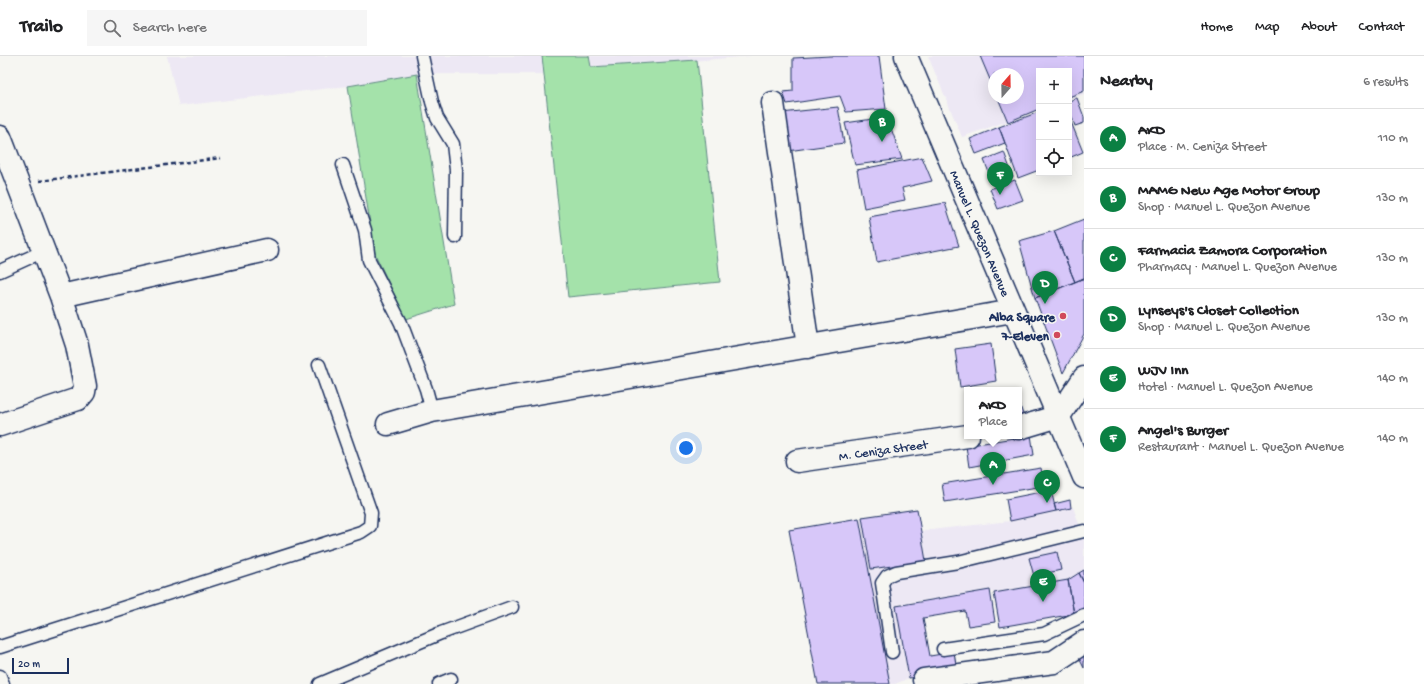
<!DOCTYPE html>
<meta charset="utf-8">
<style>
:root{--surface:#fff;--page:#f6f6f6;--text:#202124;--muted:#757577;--line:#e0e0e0;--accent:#0b8043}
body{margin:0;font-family:"Gochi Hand",sans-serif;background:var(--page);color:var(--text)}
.controls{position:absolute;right:12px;top:12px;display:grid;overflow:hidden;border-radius:0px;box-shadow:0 4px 16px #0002}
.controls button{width:36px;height:36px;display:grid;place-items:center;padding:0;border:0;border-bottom:1px solid var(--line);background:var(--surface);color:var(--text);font:20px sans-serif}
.compass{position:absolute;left:988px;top:12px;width:36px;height:36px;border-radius:50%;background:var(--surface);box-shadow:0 4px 16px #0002;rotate:20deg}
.scale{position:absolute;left:12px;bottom:10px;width:57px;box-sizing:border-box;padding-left:4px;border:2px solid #1b2f5e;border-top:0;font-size:11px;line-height:14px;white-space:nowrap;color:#1b2f5e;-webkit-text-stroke:3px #f6f6f2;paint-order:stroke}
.you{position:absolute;left:686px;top:392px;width:14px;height:14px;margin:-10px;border:3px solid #fff;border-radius:50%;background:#1a73e8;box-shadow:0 0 0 6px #1a73e833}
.badge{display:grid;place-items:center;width:26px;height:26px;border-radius:50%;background:var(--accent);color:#fff;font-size:13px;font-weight:700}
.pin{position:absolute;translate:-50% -33px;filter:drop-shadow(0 1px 2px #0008)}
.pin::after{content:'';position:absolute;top:21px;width:14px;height:12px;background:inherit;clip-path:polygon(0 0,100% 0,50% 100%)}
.popup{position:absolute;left:964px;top:331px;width:58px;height:52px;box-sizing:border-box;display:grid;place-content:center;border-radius:0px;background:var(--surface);filter:drop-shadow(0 1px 3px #0005);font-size:13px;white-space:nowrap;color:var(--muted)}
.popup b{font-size:15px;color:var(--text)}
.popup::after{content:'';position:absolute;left:50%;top:100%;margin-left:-8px;border:8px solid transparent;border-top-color:var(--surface)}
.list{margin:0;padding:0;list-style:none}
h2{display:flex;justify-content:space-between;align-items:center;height:52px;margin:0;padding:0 16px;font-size:17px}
h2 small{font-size:13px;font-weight:400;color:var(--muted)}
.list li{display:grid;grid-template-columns:26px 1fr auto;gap:12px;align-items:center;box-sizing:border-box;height:60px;padding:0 16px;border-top:1px solid var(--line)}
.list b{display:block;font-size:15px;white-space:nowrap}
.list p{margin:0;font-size:13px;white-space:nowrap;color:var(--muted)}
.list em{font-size:13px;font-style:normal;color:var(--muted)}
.icon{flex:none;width:22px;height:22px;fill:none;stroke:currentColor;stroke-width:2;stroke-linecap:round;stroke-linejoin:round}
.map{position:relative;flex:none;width:1084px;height:628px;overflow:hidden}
header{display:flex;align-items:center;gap:24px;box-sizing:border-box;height:56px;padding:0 20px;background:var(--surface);border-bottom:1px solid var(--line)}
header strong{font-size:19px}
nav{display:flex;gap:22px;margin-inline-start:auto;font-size:14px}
.search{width:280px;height:36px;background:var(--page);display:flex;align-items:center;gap:10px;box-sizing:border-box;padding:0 14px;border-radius:0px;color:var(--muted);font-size:15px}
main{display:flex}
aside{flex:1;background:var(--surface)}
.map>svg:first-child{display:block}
</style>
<header>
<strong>Trailo</strong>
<div class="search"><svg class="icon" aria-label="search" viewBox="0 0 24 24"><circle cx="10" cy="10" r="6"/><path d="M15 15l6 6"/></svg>Search here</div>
<nav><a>Home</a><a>Map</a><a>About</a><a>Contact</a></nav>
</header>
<main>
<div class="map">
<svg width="1084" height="628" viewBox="0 0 1084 628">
<rect width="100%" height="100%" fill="#f6f6f2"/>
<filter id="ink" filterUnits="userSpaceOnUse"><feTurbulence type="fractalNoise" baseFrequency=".025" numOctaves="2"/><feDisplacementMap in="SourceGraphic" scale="8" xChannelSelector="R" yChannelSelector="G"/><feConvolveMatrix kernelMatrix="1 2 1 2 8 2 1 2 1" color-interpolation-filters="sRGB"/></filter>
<g filter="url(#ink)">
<path fill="#ede8f4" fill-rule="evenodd" d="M167,0H542L543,18H417L348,30L179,50Z
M590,0H751L705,4L591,11Z
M928,0H1084V38L1069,43V15H1039V54L962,81ZM994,18H1018V42H994Z
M1073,451L1084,482V514L1068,524L994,537L989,534L897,549L909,622L895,628H818L789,474L917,453L921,475L1010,465Z"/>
<path fill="#a4e2aa" stroke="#608884" d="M542,0H589L591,11L697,4L720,226L568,241Z
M417,18L454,248L406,263L375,198L348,30Z"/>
<path fill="#d7c7f9" stroke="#1b2f5e" d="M830,0H879L886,53L846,56L840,40L787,48L783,36L793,35V2Z
M980,0H1084V35L1069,41V15H1039V53L1008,66L998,42H1018V18H994V33Z
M1077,42L1084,61V67L1075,70L1069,53V45Z
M838,51L844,87L788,95L781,57Z
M1039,56V114L1018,122L999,71Z
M887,61L902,103L855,109L845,67Z
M1069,61L1083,96L1069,102Z
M999,71L1005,87L976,98L970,83Z
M1004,96L1013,121L994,129L984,104Z
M922,101L932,125L902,132L905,144L864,152L857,114Z
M1015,124L1023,144L998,153L990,133Z
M945,147L959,190L877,206L869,161Z
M1084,163V222L1075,226L1054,175Z
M1054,175L1075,226L1035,242L1019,185Z
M1084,222V278L1063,317L1035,242Z
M991,288L996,325L960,331L955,293Z
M1019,347L1024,361L1019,363Z
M1031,379L1034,399L969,411L966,390Z
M1041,412L1044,430L945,446L942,428Z
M1051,434L1056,455L1010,465L1006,443Z
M1070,444L1071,452L1056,455L1054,448Z
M917,453L926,505L871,513L862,461Z
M859,462L890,628H818L789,474Z
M1057,496L1061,514L1034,520L1029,502Z
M1084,514V527L1079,517Z
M1079,517L1084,527V552L1074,558L1068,524Z
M1068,524L1074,558L1000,571L994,537Z
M990,534L995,566L968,570L965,555L923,562L930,600L954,596L957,615L909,622L896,550Z
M1084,595V612L1077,598Z"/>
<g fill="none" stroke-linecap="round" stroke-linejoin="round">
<defs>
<path id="lane" d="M422,0L432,46L437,62L453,88L456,114L455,181
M343,109L365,174L369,204L401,267L426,333L432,355
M0,215L44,195
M0,591L361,476L370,470L371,457L319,309
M943,593L1044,578L1084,559
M892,596L882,527L887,520L896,516L958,506L1084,475
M0,620L3,628
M320,628L441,577L512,551
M439,628L451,623"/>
<path id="street" d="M773,47L808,291
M0,81L61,240L77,289L85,330L84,336L78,343L0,369
M61,240L267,194
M388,368L432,355L1013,255
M1019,372L1059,360
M797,405L968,380
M924,624L1054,606L1084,586"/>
<path id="secondary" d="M906,0L1084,421
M1059,360L1084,322"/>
</defs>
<use href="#lane" stroke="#1b2f5e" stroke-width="15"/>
<use href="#street" stroke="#1b2f5e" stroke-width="25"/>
<use href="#secondary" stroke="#1b2f5e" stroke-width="25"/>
<path stroke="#1b2f5e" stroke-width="2.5" stroke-dasharray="4 3" stroke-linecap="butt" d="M39,125L221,102"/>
<use href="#lane" stroke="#f6f6f2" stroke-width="12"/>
<use href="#street" stroke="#f6f6f2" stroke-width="22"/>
<use href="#secondary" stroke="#f6f6f2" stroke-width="22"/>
</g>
</g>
<g fill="#d1495b" stroke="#f6f6f2" stroke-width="1.5">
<circle cx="1063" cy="260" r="4"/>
<circle cx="1057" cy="279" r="4"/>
</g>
<g text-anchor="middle" stroke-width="3" stroke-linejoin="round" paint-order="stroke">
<g font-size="13" fill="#1b2f5e" stroke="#f6f6f2">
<text transform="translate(981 177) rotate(67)" y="5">Manuel L. Quezon Avenue</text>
<text transform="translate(883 393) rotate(-8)" y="5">M. Ceniza Street</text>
</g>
<g font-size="13" font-weight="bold" fill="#1b2f5e" stroke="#f6f6f2" text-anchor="end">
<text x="1055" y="265">Alba Square</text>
<text x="1049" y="284">7-Eleven</text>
</g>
</g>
</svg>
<div class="controls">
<button>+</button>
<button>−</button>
<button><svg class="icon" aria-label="locate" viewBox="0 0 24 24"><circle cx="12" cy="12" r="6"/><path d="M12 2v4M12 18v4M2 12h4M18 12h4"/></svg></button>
</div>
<svg class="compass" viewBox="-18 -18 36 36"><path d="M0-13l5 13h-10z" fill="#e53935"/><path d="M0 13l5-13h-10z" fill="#757577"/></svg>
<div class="scale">20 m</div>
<div class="you"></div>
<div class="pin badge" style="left:993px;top:429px">A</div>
<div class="popup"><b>AKD</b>Place</div>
<div class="pin badge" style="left:882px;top:86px">B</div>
<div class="pin badge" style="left:1047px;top:447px">C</div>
<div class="pin badge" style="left:1045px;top:248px">D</div>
<div class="pin badge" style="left:1043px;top:546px">E</div>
<div class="pin badge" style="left:1000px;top:139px">F</div>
</div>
<aside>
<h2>Nearby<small>6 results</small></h2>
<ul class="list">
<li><span class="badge">A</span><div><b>AKD</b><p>Place · M. Ceniza Street</p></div><em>110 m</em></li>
<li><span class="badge">B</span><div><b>MAMG New Age Motor Group</b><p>Shop · Manuel L. Quezon Avenue</p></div><em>130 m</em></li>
<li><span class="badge">C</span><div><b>Farmacia Zamora Corporation</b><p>Pharmacy · Manuel L. Quezon Avenue</p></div><em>130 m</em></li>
<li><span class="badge">D</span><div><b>Lynseys's Closet Collection</b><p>Shop · Manuel L. Quezon Avenue</p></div><em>130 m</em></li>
<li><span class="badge">E</span><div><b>WJV Inn</b><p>Hotel · Manuel L. Quezon Avenue</p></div><em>140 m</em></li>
<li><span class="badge">F</span><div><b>Angel's Burger</b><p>Restaurant · Manuel L. Quezon Avenue</p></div><em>140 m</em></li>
</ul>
</aside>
</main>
